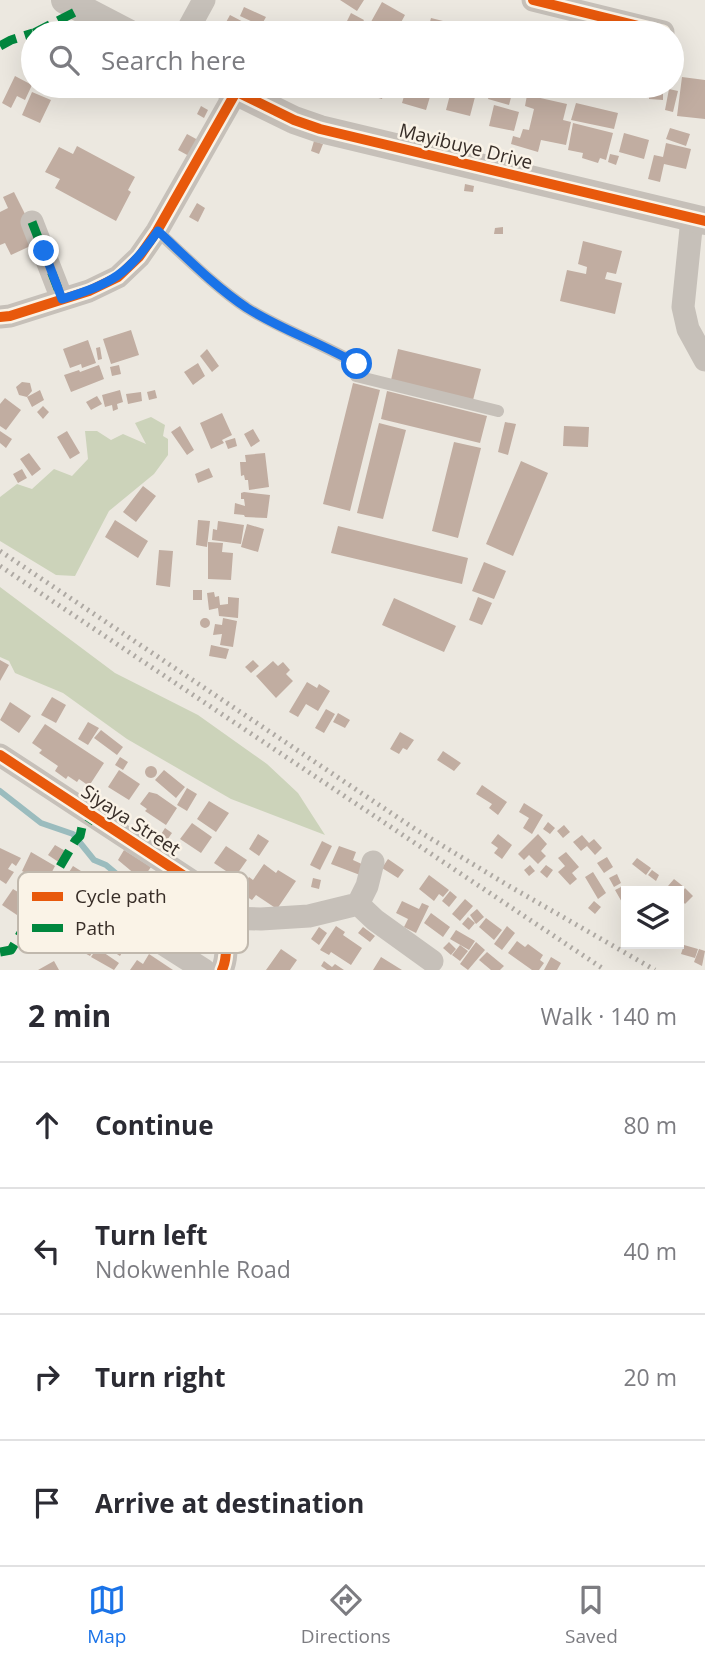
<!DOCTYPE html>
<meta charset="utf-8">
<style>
:root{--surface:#fff;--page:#f2f2f3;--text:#2b2b33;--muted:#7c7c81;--line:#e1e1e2;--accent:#1a73e8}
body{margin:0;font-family:"Open Sans",sans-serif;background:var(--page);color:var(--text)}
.controls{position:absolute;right:21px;bottom:21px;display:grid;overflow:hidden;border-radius:0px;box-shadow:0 7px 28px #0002}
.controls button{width:63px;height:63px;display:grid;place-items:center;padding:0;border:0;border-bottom:2px solid var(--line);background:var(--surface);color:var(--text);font:35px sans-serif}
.stop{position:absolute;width:21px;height:21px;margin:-16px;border:5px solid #1a73e8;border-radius:50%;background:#fff}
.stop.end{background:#1a73e8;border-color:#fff;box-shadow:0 2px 7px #0008}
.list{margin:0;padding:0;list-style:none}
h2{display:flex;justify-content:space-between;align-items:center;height:91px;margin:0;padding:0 28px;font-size:30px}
h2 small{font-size:23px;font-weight:400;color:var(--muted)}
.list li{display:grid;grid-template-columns:46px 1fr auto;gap:21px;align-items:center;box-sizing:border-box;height:126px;padding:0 28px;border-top:2px solid var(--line)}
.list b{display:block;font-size:26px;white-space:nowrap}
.list p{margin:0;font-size:23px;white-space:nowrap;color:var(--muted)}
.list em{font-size:23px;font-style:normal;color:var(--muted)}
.icon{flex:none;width:38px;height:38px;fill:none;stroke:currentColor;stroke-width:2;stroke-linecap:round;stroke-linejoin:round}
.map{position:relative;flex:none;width:705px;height:970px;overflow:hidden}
.search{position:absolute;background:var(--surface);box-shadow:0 7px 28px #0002;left:21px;right:21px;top:21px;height:77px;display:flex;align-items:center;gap:18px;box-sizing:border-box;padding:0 24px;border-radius:38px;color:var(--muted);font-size:26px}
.sheet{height:595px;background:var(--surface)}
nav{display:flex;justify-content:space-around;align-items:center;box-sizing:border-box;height:98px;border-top:2px solid var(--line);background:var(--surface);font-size:19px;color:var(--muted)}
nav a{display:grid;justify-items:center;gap:4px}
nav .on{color:var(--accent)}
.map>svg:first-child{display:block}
</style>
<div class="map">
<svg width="705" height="970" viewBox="0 0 705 970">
<rect width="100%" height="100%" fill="#ece8e0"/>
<path fill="#ccd3ba" d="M151,417L165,425L163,436L168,439V455L154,474L109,511L75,576L56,575L0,541V497L17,484L32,489L54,469L72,476L88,459L85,431H97L111,440L123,434L146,444L135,423Z
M0,587L115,673L198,715L267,764L298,793L325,835L231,799L127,739L63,693L15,673L9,661L0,657Z"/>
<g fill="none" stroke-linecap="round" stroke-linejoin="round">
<path stroke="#9bbcbe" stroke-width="6" d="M0,791L41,823L73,834L94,860L106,865L131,886L182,945"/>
</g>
<path fill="#c1ada1" d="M340,0H364L357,11Z
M382,2L405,15L397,30L402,33H376L367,29Z
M244,7L266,17L261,26L240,16Z
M351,13L364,20L357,33H341Z
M230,15L253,27L249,33H220Z
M431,18L455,24L453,33H427Z
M33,47V62L27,57Z
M15,76L32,85L25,100L17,96L11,108L2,103Z
M682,77L705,80V119L677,116Z
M359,86H385L382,99L357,92Z
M407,86L432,90L426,110L402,103Z
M492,86H514L509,105L488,99Z
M588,86H617L615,98L603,96L604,90Z
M629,86H663V100L649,99V95L629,94Z
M669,89L678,91L673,112L665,110Z
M451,91L475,97L470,116L446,110Z
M32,92L51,100L40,123L22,115Z
M527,95L567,104L563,120L571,122L566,145L541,140L538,152L511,144L513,136L520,138L523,129L529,130L534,109L525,106Z
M576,103L618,113L614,129L571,120Z
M494,105L519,112L514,131L489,126Z
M201,106L208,110L204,118L197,114Z
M573,123L613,133L606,160L600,158L598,163L582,158L583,153L568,150Z
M670,128L690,134L686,146L666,139Z
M624,133L649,140L644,159L619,152Z
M187,134L198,140L189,156L178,150Z
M314,141L323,144L319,154L311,151Z
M666,143L691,149L686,169L664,164L660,182L648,179L654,155L663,157Z
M77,146L135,177L128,190L131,192L116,221L55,188L60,179L45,172L59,147L73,154Z
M610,154L619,156L616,165L608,162Z
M465,184L474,186L473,192L464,191Z
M14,192L39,242L11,255L5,243L0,245V212L8,208L3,197Z
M197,203L205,208L198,222L189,217Z
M503,227V234H494L495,228Z
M583,241L622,251L616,274L607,272L605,279L622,283L615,314L560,301L567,270L586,274L587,267L578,264Z
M131,330L139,355L111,364L103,339Z
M88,340L96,363L82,368L81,364L70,368L63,349Z
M100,347L102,359L98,360L96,348Z
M207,349L219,366L212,372L200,356Z
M398,349L481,369L473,400L391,380Z
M198,363L205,376L193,385L184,372Z
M99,365L104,379L71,392L64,375L79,370L80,372Z
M119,365L121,374L112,376L110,367Z
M22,382L30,383L32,391L27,397L19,395L16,387Z
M353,383L380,390L350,511L323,504Z
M40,390L44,400L32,407L27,397Z
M120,390L123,402L117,404L118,409L113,411L112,405L105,407L102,395Z
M155,390L157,398L149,400L147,392Z
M387,391L487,416L480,443L381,419Z
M141,392L142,401L128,404L126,394Z
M97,396L102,404L91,410L86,402Z
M5,398L21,410L6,430L0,426V404Z
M43,406L49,412L43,419L37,412Z
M222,413L232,435L222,440L224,443L211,449L200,423Z
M505,422L516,424L508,455L498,452Z
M379,423L406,430L383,519L357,513Z
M180,426L194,450L187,455L171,432Z
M564,426L589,427L588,447L563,446Z
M253,429L260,441L251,447L244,434Z
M0,431L12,439L6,448L0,443Z
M67,431L80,453L70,459L57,437Z
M235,438L237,446L228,449L225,441Z
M454,442L481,448L458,538L432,531Z
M29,453L41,469L32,476L20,459Z
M265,453L269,487L249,490L248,480H245L244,475L241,476L240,462H246L245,455Z
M521,461L548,473L513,556L486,544Z
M209,468L213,477L198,483L195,474Z
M22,469L27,478L18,483L13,474Z
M143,486L156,496L136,522L123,512Z
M244,492L270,495L267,518L245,517L244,515L234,514L235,503L245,506L244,499H241V493Z
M115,520L148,541L138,558L105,537Z
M198,520L210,521L207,547L196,545Z
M218,521L244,525L241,544L212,540L213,529L217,530Z
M247,524L264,529L258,552L241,547Z
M338,526L468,558L462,584L331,553Z
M208,542L223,543L222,552L233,553L231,580L208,579Z
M159,550L173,551L170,587L156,585Z
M484,562L506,571L494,599L472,591Z
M193,590H202V600H193Z
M214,592L215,597L219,596L220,605L228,604V597L239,598L238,618L219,616L218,608L209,610L207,593Z
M478,597L492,603L482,625L469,620Z
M394,598L456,626L444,652L382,625Z
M200 623a5 5 0 1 1 10 0a5 5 0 1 1-10 0Z
M223,618L237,621L233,647L220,645L222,634L213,635L215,624L222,625Z
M211,645L229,649L226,659L209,656Z
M0,660L9,665L0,681Z
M253,660L259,666L251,673L245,667Z
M273,661L278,666L283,662L290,670L286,674L293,681L276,698L256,676Z
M307,682L317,688L319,684L330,691L318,711L306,704L298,717L289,712Z
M52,697L66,705L56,723L41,715Z
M10,702L31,716L19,733L0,720Z
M326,709L335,714L324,733L315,728Z
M338,713L350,720L345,728L333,722Z
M88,722L99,728L88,745L78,739Z
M45,724L104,763L89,786L79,779L77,782L68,776L66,779L55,771L58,766L39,753L42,750L32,743Z
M101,730L123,747L117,755L94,738Z
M400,732L414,740L407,750L403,748L399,754L390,749Z
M443,751L461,763L454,771L437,760Z
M120,757L128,762L123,770L115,765Z
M145 772a6 6 0 1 1 12 0a6 6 0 1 1-12 0Z
M119,770L140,784L129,800L108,787Z
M164,770L185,787L176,798L155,780Z
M482,785L507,802L498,815L489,808L492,804L476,794Z
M187,788L197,794L187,811L177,805Z
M149,792L157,794L177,808L166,825L145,811L147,809L140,804Z
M209,801L229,813L216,832L197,819Z
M524,803L543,815L532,834L523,828L529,818L519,812Z
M548,822L555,828L550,834L543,829Z
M192,823L212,837L201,853L180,839Z
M564,825L570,832L563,838L557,831Z
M165,828L172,833L165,843L158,839Z
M258,834L269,841L259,856L249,849Z
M498,834L512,845L502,859L494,853L498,848L491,843Z
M538,834L547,844L541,851L546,856L538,864L529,855L524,860L518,854Z
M582,835L589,843L594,839L602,848L595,855L587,846L581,851L573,842Z
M322,841L332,846L320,870L310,865Z
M55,845L67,852L60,863L48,855Z
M226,846L247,860L235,877L214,863Z
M339,846L356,852L353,860L364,865L360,875L331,864Z
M0,848L21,858L16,866L12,863L8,869L14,872L6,884L0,880Z
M124,850L151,867L142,880L118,860Z
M31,852L55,866L41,893L19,881L24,872L22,871Z
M566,852L579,867L572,873L577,879L570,885L558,872L565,866L558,858Z
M607,857L613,867L604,873L597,863Z
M637,858L651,868L646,875L632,864Z
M388,859L404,870L398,878L382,868Z
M264,864L276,873L278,870L296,881L277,909L256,895L252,900L239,892L249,877L253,880Z
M530,865L535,871L529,876L524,870Z
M546,865L553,870L547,878L540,872Z
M73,866L108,888L94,909L58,889Z
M652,870L659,875L656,881L648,875Z
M593,872L606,893L598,899L585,877Z
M617,874L621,883L614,887L609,878Z
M429,875L449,890L443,897L439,894L434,901L419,889Z
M313,878L321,880L319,889L311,887Z
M674,879L684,887L680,891H674L668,886Z
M621,887L626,895V902L623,904L615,890Z
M685,888L693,896L685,904L679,897Z
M13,889L34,902L23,919L2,905Z
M450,891L457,897L449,907L442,901Z
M465,899L473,906L460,921L452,914Z
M402,901L419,909L422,903L429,906L416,933L404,927L408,919L396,913Z
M594,901L601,907L595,914L588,908Z
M477,909L484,917L476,924L470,915Z
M431,913L450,927L443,937L424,923Z
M468,917L475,923L469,930L462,924Z
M486,918L502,930L494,940L479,927Z
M118,922L134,933L120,956L103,945Z
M336,926L345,932L343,935L362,948L351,965L331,952L329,955L320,950Z
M507,926L515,933L502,950L494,944Z
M319,927L327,933L319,945L311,939Z
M363,927L375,936L370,942L358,933Z
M456,930L475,941L469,950L450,939Z
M517,941L525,947L528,944L543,955L540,960L544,963L539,970H532L508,953Z
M449,942L456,949L451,955L443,948Z
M476,942L485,950L468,970L460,964Z
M86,943L95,948L90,956L81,951Z
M460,945L468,951L460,961L452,955Z
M684,945L698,949L695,958L681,954Z
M97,948L119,963L114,970L91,957Z
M281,949L297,960L290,970H266Z
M699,949L705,951L702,966L694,962Z
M487,952L504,966L500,970H491L479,960Z
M149,954L173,970H130L137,960L143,964Z
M381,957L402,970H373Z
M551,957L561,963L557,970H544Z
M54,961L59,970H38Z
M324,961L332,967L335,964L344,970H327L321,966Z"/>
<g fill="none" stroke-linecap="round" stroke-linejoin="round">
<path stroke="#c6c0b9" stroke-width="12" d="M157,231C186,257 214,286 247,308C282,330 321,343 357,364L356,376L498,411"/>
<path stroke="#c6c0b9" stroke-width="23" d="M533,0L663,32
M186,33L204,0
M692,219L683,307L688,329L705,360
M32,222L62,299
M0,317L10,316L89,291L118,277L139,257L157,231L236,92
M0,755L198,885C205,893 216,903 220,913C226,929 229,955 222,970
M358,904L375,920L432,961
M221,918L261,919L309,916L358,904L367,886L373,862
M124,919L204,970"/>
<path stroke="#c6c0b9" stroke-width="28" d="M65,0L128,33
M225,86L294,120L320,129L705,221"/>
<path stroke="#aea9a3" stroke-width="5" stroke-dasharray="2 5" stroke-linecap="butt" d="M0,551L415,829L509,886L655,970
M0,566L605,970"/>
<path stroke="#00873e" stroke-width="9" stroke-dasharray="18 9" stroke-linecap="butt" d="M34,33L81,9
M0,46L11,40L33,33
M32,222L62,299
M0,952L11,950L75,841L80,836L82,827L86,826L93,816"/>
<defs>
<path id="cycleway" d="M533,0L663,32
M225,86L294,120L320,129L705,221
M0,317L10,316L89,291L118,277L139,257L157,231L236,92
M0,755L198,885C205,893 216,903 220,913C226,929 229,955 222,970"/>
</defs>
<use href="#cycleway" stroke="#faf3e7" stroke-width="15"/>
<use href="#cycleway" stroke="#e8590c" stroke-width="10"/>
</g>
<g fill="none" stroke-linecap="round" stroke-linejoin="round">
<path stroke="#1a73e8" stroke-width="9" d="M44,251L62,299C113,283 127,275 158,231C186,257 214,286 247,308C282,330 321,343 357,364"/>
</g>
<g text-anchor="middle" stroke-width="5" stroke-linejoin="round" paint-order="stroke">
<g font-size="19" fill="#372d27" stroke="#faf3e7">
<text transform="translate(466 146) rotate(14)" y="7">Mayibuye Drive</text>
<text transform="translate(131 820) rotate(33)" y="7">Siyaya Street</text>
</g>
</g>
<rect x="18" y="872" width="230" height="81" rx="10" fill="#faf3e7" stroke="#c0b8ad" stroke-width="2"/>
<rect x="32" y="892" width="31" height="9" fill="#e8590c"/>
<rect x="32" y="924" width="31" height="8" fill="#00873e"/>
<g font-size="19" fill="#372d27">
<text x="75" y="903">Cycle path</text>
<text x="75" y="935">Path</text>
</g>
</svg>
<div class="controls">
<button><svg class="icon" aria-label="layers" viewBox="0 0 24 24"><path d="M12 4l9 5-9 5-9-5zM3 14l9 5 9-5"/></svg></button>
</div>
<div class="stop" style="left:357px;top:364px"></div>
<div class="stop end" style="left:44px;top:251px"></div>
<div class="search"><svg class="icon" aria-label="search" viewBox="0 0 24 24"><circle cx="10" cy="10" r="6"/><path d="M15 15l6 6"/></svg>Search here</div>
</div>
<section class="sheet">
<h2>2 min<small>Walk · 140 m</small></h2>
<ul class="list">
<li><svg class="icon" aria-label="ahead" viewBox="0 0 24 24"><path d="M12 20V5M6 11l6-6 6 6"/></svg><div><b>Continue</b></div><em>80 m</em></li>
<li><svg class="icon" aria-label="left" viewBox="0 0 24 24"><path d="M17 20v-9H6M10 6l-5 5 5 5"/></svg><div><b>Turn left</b><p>Ndokwenhle Road</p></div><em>40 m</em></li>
<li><svg class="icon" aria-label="right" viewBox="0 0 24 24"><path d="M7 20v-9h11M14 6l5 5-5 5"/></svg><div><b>Turn right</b></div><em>20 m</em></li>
<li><svg class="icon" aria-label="arrive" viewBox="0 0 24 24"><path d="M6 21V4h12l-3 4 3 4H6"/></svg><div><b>Arrive at destination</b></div></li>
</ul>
</section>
<nav>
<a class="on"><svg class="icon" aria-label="map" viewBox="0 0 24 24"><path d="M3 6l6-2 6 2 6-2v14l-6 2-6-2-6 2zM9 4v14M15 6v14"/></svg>Map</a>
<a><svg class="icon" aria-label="directions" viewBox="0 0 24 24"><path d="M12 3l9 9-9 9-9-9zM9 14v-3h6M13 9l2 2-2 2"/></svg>Directions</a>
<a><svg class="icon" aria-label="saved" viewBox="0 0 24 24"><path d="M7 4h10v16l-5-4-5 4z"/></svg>Saved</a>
</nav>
